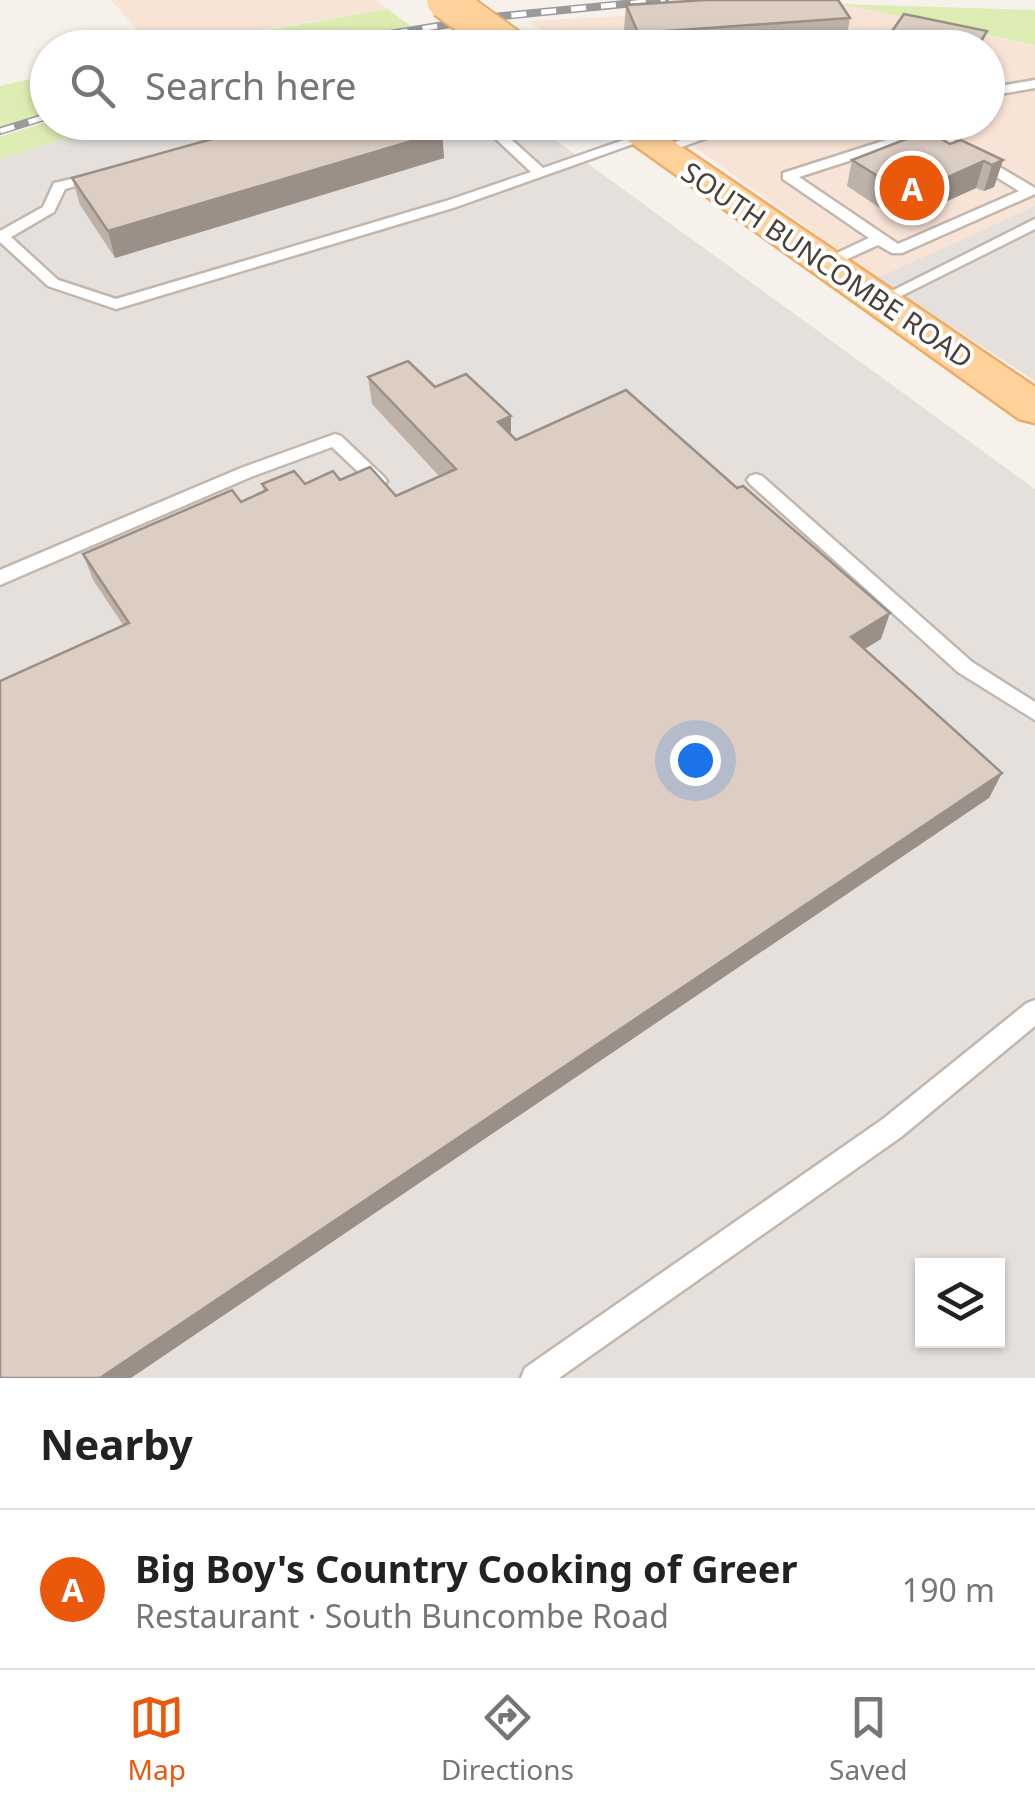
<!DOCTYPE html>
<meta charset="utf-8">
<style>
:root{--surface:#fff;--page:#f2f2f2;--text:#222;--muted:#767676;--line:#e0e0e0;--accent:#ea580c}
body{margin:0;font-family:"Noto Sans",sans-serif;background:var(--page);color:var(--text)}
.controls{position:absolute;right:30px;bottom:30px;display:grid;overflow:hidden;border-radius:0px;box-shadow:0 2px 8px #0004}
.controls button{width:90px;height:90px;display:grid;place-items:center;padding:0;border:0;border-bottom:2px solid var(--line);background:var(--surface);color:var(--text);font:50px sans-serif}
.you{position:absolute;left:695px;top:760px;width:35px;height:35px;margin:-25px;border:8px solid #fff;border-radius:50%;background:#1a73e8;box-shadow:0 0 0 15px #1a73e833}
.badge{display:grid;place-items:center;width:65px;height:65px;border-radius:50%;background:var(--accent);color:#fff;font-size:32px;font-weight:700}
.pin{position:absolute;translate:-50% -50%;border:5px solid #fff;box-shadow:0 2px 10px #0006}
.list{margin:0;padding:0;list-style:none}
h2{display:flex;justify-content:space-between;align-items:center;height:130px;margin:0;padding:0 40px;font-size:42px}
h2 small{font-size:32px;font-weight:400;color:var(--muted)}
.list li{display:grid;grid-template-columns:65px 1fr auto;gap:30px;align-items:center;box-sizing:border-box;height:160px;padding:0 40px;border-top:2px solid var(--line)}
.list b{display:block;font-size:38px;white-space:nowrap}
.list p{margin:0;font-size:32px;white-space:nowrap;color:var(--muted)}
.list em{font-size:32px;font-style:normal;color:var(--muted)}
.icon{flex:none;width:55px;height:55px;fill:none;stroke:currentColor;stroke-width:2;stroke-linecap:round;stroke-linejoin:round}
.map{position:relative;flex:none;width:1035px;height:1378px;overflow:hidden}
.search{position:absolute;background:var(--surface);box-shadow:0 2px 8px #0004;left:30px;right:30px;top:30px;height:110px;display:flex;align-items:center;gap:25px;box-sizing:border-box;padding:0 35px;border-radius:55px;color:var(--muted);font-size:38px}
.sheet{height:290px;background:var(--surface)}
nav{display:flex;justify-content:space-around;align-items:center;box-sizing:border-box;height:140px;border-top:2px solid var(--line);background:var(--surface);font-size:28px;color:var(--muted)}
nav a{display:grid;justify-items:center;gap:5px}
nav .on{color:var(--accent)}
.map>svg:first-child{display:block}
</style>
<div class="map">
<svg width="1035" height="1378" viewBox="0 0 1035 1378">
<rect width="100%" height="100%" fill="#f6f1eb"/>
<path fill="#f8e4d6" d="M111,0H376L388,9L153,48Z
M841,4L1035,46V206L877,278L661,123L988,122V48L563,47L529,21Z"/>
<path fill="#e6e0dc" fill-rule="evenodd" d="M116,123H532L1035,489V1378H0V159ZM922,1266H998V1340H922Z
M1035,206V381L877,278Z"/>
<path fill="#dcecb2" d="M841,4L1035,10V46L1034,45Z
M388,9L410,26L283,47H171Z
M47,75V113L0,127V86Z
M47,122H48L116,123L0,159V137Z"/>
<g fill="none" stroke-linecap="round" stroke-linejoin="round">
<defs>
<path id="service" d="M1035,80V88L988,96V88Z
M478,122H492L543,168L638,135L650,138L456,207L116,309L48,286L0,242V231L43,207L54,183L103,172V178L65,189L54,212L11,237L58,280L116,299L446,201L531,172Z
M730,122H751L665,153L653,150Z
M930,126L1035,188V194L902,253H892L878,245L830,267H820V261L869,238L783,179V173ZM929,135L1019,191L898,244L799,177Z
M1035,219V229L885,304L880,306L872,301Z
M335,434L341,436L384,477L387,481L384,485H372L332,447L253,476L0,585V570L241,468Z
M756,474L762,476L972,662L1035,702V720L958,672L750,484L747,480L750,476Z
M1035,1000V1026L901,1137L559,1378H521L525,1368L883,1119L1027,1003Z"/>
<path id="primary" d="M602,122H645L1035,387V423L1019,419Z"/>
</defs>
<use href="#service" stroke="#c3b7ad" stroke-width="5"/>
<use href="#primary" stroke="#ebac65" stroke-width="5"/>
<use href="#service" fill="#fff" fill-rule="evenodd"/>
<use href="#primary" fill="#ffd29b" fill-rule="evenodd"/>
<defs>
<path id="rail" d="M304,48L493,17L665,0
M0,131L48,116"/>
</defs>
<use href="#rail" stroke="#9a9a9a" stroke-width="8"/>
<use href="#rail" stroke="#fff" stroke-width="5" stroke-dasharray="15" stroke-linecap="butt"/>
<defs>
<path id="primary-bridge" d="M445,0L511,48"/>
</defs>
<use href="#primary-bridge" stroke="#ebac65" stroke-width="40" stroke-linecap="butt"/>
<use href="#primary-bridge" stroke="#ffd29b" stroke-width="36"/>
</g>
<path fill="#bdb1a8" d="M626,5L850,18L845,44L792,48H631L624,30Z
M890,34L982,48H887Z
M442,132L444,158L115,258L80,205L72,178Z
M950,144L1003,160L994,187L984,191L976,188L901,222L847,186L852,160Z
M368,377L511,435L516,440L881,639L865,649L1002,773L989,798L123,625L93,580L83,554L241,502L264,491L262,484H305L340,480L396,496L439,476L372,404Z"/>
<path fill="#9a9088" d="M442,132L444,158L115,258L108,231Z
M1003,160L994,187L984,191L992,165Z
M984,161L976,188L901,222L908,195Z
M511,416V444L498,422Z
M890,613L881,639L842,662L851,637Z
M1002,773L989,798L131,1378H100Z"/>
<path fill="#dccec3" stroke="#9a9088" stroke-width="2.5" d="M706,0H838L850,18L638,33L626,5Z
M904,14L987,31L977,48H954L890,34Z
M273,122H432L442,132L108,231L72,178Z
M927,131L950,144L961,140L1003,160L992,165L984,161L908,195L852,160Z
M408,361L435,387L466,374L511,416L498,422L516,440L626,390L737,488L743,486L890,613L851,637L1002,773L100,1378H0V681L129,623L83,554L232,490L241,502L267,490L262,484L294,471L305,484L333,471L340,480L370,467L396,496L456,469L368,377Z"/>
<g text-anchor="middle" stroke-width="8" stroke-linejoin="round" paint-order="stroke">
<g font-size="28" fill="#4b4038" stroke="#fff">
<text transform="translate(827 265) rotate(34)" y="10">SOUTH BUNCOMBE ROAD</text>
</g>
</g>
</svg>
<div class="controls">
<button><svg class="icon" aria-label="layers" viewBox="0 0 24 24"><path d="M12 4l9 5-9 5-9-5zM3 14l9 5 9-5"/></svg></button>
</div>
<div class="you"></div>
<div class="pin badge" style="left:912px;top:188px">A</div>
<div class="search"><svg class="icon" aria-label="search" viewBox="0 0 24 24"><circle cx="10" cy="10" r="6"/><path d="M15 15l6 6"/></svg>Search here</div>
</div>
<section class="sheet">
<h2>Nearby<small></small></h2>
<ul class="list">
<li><span class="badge">A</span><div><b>Big Boy's Country Cooking of Greer</b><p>Restaurant · South Buncombe Road</p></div><em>190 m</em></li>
</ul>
</section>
<nav>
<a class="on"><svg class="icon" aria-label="map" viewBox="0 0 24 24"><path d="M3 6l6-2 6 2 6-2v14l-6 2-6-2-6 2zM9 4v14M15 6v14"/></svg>Map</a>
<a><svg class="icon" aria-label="directions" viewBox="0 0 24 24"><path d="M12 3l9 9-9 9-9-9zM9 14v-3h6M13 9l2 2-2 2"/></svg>Directions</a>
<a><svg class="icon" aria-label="saved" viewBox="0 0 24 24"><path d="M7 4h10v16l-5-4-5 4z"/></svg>Saved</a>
</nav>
